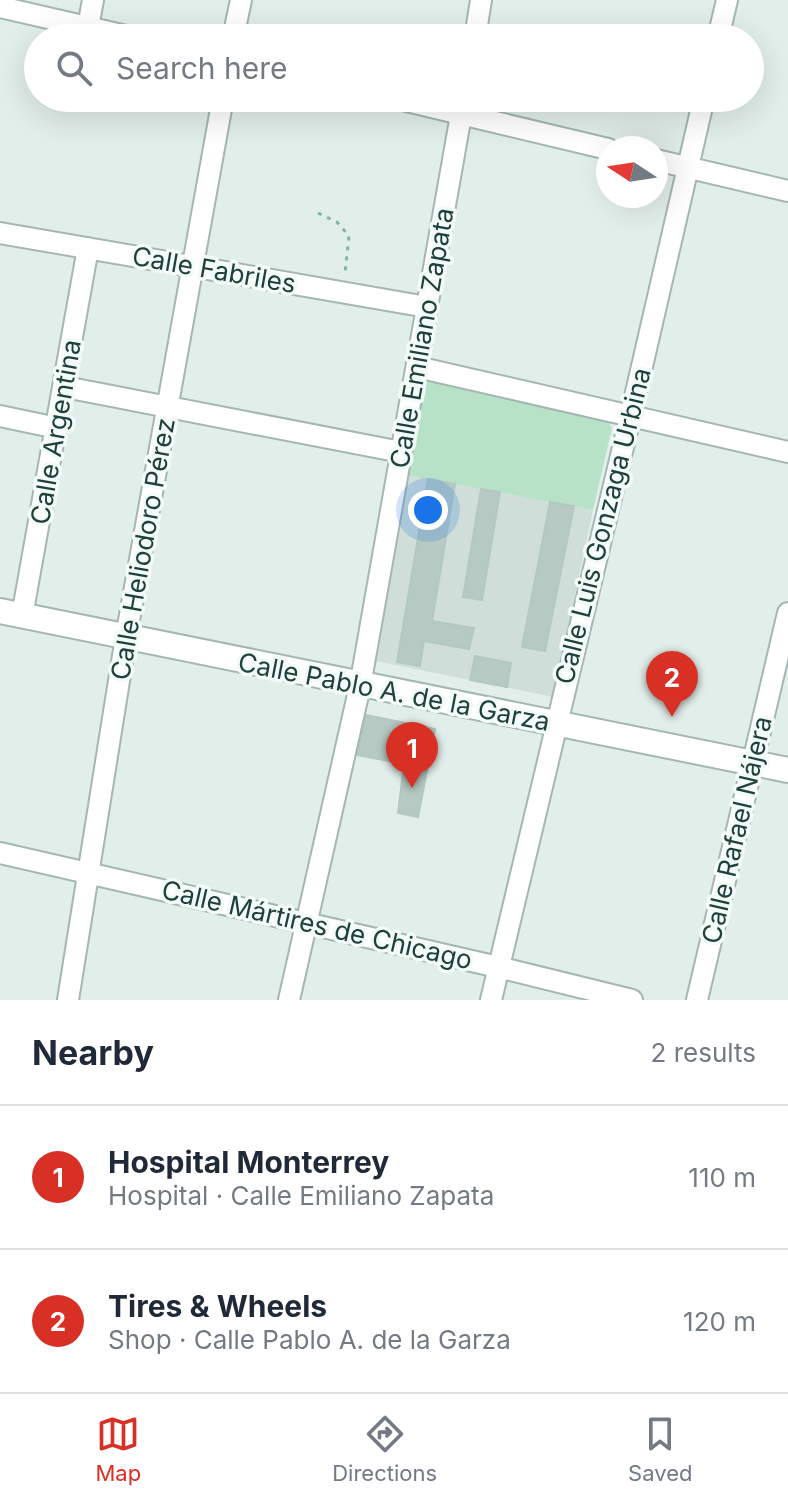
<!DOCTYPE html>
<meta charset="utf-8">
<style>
:root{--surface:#fff;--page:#f6f6f7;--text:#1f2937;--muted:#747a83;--line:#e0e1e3;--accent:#d93025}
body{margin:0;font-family:Inter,sans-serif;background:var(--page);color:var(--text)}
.compass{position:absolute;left:596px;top:136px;width:72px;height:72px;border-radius:50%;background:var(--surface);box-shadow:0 8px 32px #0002;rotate:282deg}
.you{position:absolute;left:428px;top:510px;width:28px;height:28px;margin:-20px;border:6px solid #fff;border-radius:50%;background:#1a73e8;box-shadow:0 0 0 12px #1a73e833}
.badge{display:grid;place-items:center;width:52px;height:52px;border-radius:50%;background:var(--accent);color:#fff;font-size:26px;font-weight:700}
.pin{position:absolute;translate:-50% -66px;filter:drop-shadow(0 2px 4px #0008)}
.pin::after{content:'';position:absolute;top:42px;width:28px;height:24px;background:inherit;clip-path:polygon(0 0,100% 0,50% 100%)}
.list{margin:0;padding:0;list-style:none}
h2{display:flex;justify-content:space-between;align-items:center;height:104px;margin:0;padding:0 32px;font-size:34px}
h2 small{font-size:26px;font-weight:400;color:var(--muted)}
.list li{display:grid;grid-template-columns:52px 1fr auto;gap:24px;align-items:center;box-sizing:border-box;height:144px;padding:0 32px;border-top:2px solid var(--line)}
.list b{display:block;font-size:30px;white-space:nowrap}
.list p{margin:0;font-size:26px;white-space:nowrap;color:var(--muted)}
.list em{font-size:26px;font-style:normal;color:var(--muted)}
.icon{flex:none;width:44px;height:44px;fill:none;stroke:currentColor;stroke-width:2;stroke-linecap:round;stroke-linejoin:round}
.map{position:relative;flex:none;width:788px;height:1000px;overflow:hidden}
.search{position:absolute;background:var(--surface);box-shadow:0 8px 32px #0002;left:24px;right:24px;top:24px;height:88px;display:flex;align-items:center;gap:20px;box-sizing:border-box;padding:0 28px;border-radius:44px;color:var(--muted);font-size:30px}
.sheet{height:392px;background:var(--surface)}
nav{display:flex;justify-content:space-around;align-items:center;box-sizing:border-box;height:112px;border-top:2px solid var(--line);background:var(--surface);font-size:22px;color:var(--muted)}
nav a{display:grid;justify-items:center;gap:4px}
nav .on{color:var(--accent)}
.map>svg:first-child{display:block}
</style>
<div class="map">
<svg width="788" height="1000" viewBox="0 0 788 1000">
<rect width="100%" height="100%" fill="#e2eeea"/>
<path fill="#d0ded9" d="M406,475L593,510L553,697L376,661Z"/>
<path fill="#b8e2c8" d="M434,376L607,419L612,428L593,510L406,475L422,384Z"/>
<path fill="#b7c9c3" stroke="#b3c8c2" stroke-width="2" d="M428,479L455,484L432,621L474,628L469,649L424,641L420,666L397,662Z
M481,489L500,492L482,600L463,597Z
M550,502L574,506L545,651L522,647Z
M475,656L511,663L507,687L470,680Z
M366,715L435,729L418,817L398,813L404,764L357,755Z"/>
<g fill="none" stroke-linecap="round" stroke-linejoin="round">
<defs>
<path id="minor" d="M0,7L135,38
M88,27L93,0
M233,38L241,0
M475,38L481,0
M718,38L727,0
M394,98L608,149
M656,160L788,191
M0,233L427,307
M417,367L788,452
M65,387L401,452
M0,416L57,428
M22,616L88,248
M0,853L498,967L632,1000
M68,1000L126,637L223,98
M289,1000L360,686L464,98
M491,1000L631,414L704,98
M697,1000L788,613"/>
<path id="tertiary" d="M0,611L788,770"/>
</defs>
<use href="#minor" stroke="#a4b7b2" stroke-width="24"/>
<use href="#tertiary" stroke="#a4b7b2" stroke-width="28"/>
<path stroke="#7eb5ab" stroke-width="3" stroke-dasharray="4 6" stroke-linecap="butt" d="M318,213L337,222L349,236L345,273"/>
<use href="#minor" stroke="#fff" stroke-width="20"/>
<use href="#tertiary" stroke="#fff" stroke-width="24"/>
</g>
<g text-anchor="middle" stroke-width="7" stroke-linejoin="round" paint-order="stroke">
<g font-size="26" fill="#1f413c" stroke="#f3faf7">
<text transform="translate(214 270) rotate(10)" y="9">Calle Fabriles</text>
<text transform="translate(422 338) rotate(-80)" y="9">Calle Emiliano Zapata</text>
<text transform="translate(56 432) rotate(-80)" y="9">Calle Argentina</text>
<text transform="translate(603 526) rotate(-76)" y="9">Calle Luis Gonzaga Urbina</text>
<text transform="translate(143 549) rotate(-80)" y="9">Calle Heliodoro Pérez</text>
<text transform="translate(394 692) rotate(11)" y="9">Calle Pablo A. de la Garza</text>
<text transform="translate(737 830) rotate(-77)" y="9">Calle Rafael Nájera</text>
<text transform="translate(317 925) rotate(13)" y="9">Calle Mártires de Chicago</text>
</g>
</g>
</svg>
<svg class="compass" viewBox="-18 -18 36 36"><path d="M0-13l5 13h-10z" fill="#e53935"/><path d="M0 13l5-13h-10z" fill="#747a83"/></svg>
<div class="you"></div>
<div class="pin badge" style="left:412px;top:788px">1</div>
<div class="pin badge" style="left:672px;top:717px">2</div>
<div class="search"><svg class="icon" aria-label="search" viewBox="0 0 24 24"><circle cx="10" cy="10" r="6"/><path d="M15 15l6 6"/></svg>Search here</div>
</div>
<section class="sheet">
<h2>Nearby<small>2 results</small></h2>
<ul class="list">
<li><span class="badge">1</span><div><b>Hospital Monterrey</b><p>Hospital · Calle Emiliano Zapata</p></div><em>110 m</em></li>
<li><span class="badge">2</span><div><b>Tires &amp; Wheels</b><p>Shop · Calle Pablo A. de la Garza</p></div><em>120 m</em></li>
</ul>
</section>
<nav>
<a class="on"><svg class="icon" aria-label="map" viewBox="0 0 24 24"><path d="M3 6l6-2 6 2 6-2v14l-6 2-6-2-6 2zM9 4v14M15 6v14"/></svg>Map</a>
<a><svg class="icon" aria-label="directions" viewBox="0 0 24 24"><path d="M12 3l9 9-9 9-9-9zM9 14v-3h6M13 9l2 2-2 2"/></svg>Directions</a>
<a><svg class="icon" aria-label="saved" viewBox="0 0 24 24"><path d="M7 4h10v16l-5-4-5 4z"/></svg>Saved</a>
</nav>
